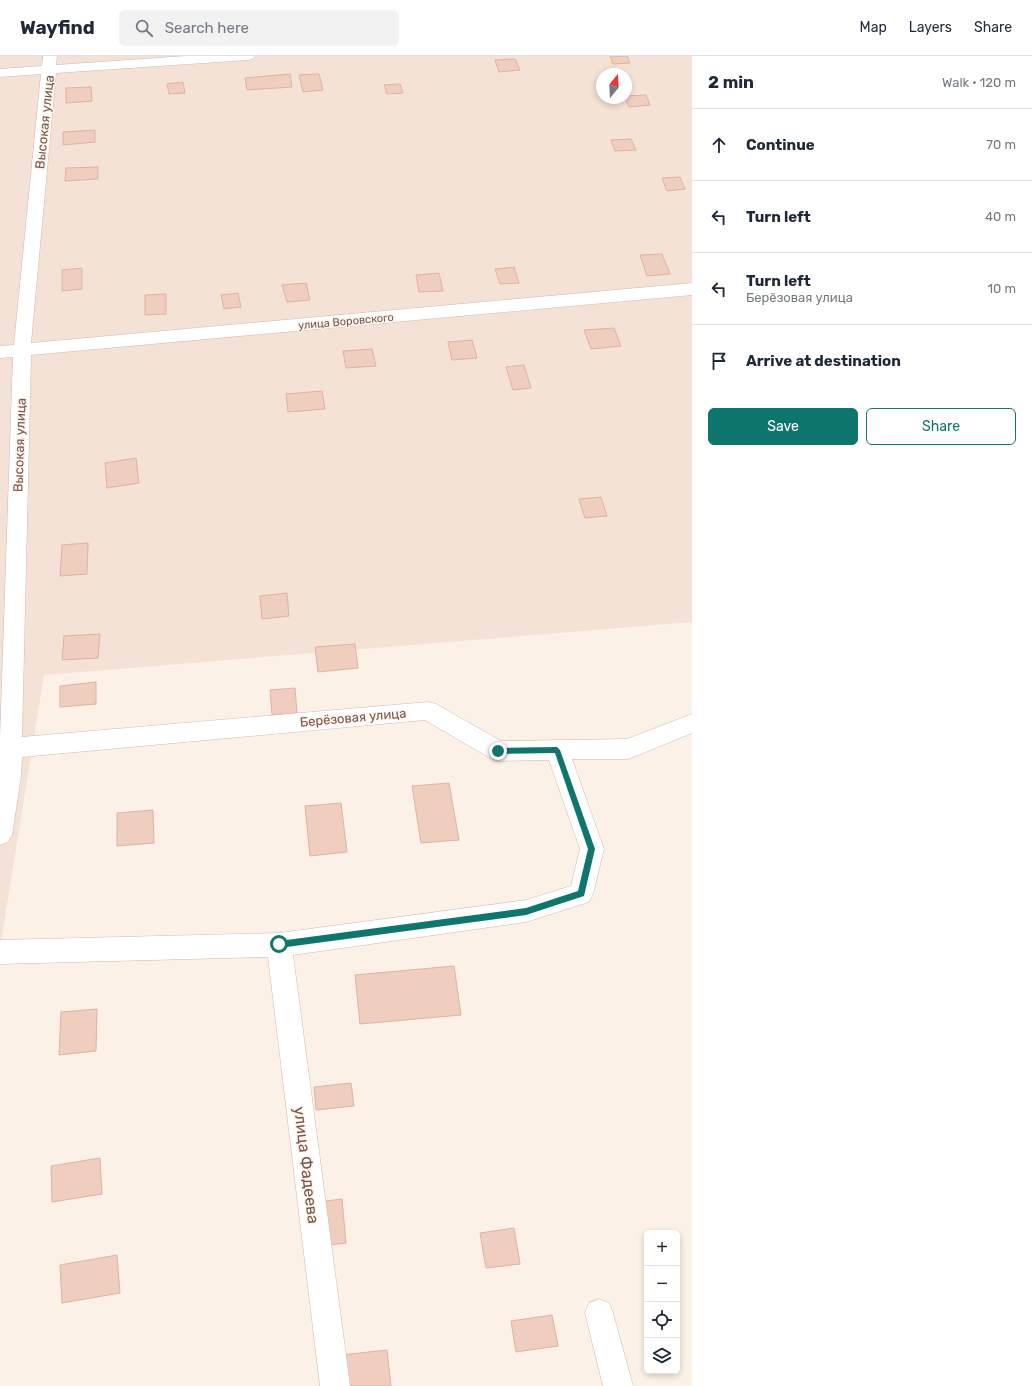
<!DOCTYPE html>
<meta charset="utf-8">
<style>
:root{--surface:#fff;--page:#f2f2f3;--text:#1f2937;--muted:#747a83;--line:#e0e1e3;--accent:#0f766e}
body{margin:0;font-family:Rubik,sans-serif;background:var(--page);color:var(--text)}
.controls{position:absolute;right:12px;bottom:12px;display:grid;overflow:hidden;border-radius:6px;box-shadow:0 2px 6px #0003}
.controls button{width:36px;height:36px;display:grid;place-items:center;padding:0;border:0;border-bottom:1px solid var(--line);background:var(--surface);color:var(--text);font:20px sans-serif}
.compass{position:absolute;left:596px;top:12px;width:36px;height:36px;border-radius:50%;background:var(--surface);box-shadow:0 2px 6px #0003;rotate:18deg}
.stop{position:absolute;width:12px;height:12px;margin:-9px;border:3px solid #0f766e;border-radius:50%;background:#fff}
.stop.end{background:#0f766e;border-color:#fff;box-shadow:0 1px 4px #0008}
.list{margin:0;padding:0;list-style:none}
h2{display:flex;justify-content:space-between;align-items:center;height:52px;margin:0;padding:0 16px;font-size:17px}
h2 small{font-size:13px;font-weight:400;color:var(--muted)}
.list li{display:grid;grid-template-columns:26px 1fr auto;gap:12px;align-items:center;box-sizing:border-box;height:72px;padding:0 16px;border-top:1px solid var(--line)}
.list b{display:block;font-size:15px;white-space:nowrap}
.list p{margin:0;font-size:13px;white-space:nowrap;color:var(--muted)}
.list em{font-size:13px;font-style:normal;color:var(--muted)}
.actions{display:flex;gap:8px;padding:12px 16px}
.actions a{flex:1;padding:9px 0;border:1px solid var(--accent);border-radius:6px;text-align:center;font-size:14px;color:var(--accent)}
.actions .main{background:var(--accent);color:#fff}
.icon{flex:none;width:22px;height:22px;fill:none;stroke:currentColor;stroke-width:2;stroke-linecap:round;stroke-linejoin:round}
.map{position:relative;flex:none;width:692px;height:1330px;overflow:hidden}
header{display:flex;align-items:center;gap:24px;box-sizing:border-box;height:56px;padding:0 20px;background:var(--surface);border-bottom:1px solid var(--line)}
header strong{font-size:19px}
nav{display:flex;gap:22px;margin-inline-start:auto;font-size:14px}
.search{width:280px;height:36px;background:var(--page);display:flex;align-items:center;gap:10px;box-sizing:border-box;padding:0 14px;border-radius:6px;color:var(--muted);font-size:15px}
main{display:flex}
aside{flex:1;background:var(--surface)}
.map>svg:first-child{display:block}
</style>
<header>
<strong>Wayfind</strong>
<div class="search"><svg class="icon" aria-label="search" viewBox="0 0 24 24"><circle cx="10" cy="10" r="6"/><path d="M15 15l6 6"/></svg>Search here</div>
<nav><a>Map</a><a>Layers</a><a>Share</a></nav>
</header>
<main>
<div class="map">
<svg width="692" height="1330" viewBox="0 0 692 1330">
<rect width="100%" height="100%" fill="#fbf1e6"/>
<path fill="#f3e2d5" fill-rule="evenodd" d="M0,0H692V566L44,619L0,892ZM602,18H626V42H602Z"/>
<path fill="#efcdbf" stroke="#e1b2a0" d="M610,0H627L630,7L613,8Z
M515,3L520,14L499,16L495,4Z
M290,18L292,31L247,34L245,22Z
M319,18L323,34L303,36L299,19Z
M183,26L185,37L169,38L167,28Z
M400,28L403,37L387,38L384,29Z
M91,31L92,45L66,47V32Z
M646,39L650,49L629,51L625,42L626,40Z
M95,74V86L63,89V76Z
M631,83L636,94L615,95L611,84Z
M98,111V123L65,125L66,112Z
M680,121L685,133L667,135L662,122Z
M662,198L670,218L647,220L640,199Z
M514,211L519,227L500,228L495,213Z
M82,212V233L62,235V214Z
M439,217L443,235L419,236L416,219Z
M306,227L310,244L287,246L282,229Z
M238,237L241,251L224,253L221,239Z
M166,238V258L145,259V239Z
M614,272L621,290L591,293L584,274Z
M472,284L477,302L452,304L448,286Z
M372,293L376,310L346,312L343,295Z
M524,309L531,332L513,334L506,311Z
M322,335L325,353L288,356L286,338Z
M136,402L139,427L107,432L105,407Z
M601,441L607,460L585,462L579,443Z
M88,487L87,518L60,520L62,489Z
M287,537L289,560L262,563L260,540Z
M100,578L98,602L62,604L64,580Z
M355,588L358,612L318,616L315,591Z
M96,626V648L60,651V630Z
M295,632L297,657L272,659L270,634Z
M449,727L459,784L421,787L412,730Z
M341,747L347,796L310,800L305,750Z
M153,754L154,787L117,790V757Z
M454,910L461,959L360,968L355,919Z
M97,953L96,995L59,999L61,956Z
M351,1027L354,1050L316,1054L314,1031Z
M100,1102L102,1138L52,1146L51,1110Z
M342,1143L346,1187L322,1190L317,1146Z
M514,1172L520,1208L486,1212L480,1177Z
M117,1199L120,1237L62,1247L60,1209Z
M552,1259L558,1290L516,1296L511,1265Z
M387,1294L391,1330H344L341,1299Z"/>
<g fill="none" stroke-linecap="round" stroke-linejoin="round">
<defs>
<path id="minor" d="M43,0H57L56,9L186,0H255L253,3L248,4L56,17L31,287L692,227V239L31,299L22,681L428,646L436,648L501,685L627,683L692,658V677L636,700L628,703H572L604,793L593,838L589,846L526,866L293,899L350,1330H320L268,901L0,908V884L279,877L526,844L571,830L580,793L549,704L498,705L490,702L425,664L22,701L21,721L12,779L8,786L0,789V682L13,301L0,302V290L14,289L41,18L0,21V13L42,10Z
M599,1243L609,1247L613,1257L633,1330H603L585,1257L589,1247Z"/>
</defs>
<use href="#minor" stroke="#cfbab0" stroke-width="1"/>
<use href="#minor" fill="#fff" fill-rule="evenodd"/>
</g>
<path fill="#0f766e" d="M557,691L560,694L595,793L584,840L526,859L279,892L276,891L275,888L279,885L526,852L578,835L588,793L555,697L498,698L495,695L498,692Z"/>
<g text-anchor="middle" stroke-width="3" stroke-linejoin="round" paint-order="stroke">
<g font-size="11" fill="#74564c" stroke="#fef5ed">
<text transform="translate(346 265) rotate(-5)" y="4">улица Воровского</text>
</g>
<g font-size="13" fill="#74564c" stroke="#fef5ed">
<text transform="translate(44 66) rotate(-84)" y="5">Высокая улица</text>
<text transform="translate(19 389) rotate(-88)" y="5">Высокая улица</text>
<text transform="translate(353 661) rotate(-5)" y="5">Берёзовая улица</text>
</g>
<g font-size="16" fill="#74564c" stroke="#fef5ed">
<text transform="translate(307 1109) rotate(83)" y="6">улица Фадеева</text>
</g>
</g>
</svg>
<div class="controls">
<button>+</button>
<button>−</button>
<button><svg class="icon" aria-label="locate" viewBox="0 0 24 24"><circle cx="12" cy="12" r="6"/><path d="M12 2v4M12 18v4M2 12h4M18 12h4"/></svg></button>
<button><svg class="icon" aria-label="layers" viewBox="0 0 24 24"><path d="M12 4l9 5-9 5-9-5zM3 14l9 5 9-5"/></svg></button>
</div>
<svg class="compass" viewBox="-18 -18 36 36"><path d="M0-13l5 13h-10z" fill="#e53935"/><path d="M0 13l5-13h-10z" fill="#747a83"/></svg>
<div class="stop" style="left:279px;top:888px"></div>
<div class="stop end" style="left:498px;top:695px"></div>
</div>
<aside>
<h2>2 min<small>Walk · 120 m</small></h2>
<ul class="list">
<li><svg class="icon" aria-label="ahead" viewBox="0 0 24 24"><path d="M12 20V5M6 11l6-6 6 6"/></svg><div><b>Continue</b></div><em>70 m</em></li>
<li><svg class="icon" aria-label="left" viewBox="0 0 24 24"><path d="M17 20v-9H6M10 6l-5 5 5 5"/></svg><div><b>Turn left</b></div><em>40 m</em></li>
<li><svg class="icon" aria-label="left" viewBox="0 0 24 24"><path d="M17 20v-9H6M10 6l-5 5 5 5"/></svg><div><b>Turn left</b><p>Берёзовая улица</p></div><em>10 m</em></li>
<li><svg class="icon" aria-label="arrive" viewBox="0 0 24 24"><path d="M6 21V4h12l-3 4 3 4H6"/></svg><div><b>Arrive at destination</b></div></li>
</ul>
<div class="actions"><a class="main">Save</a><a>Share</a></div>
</aside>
</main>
